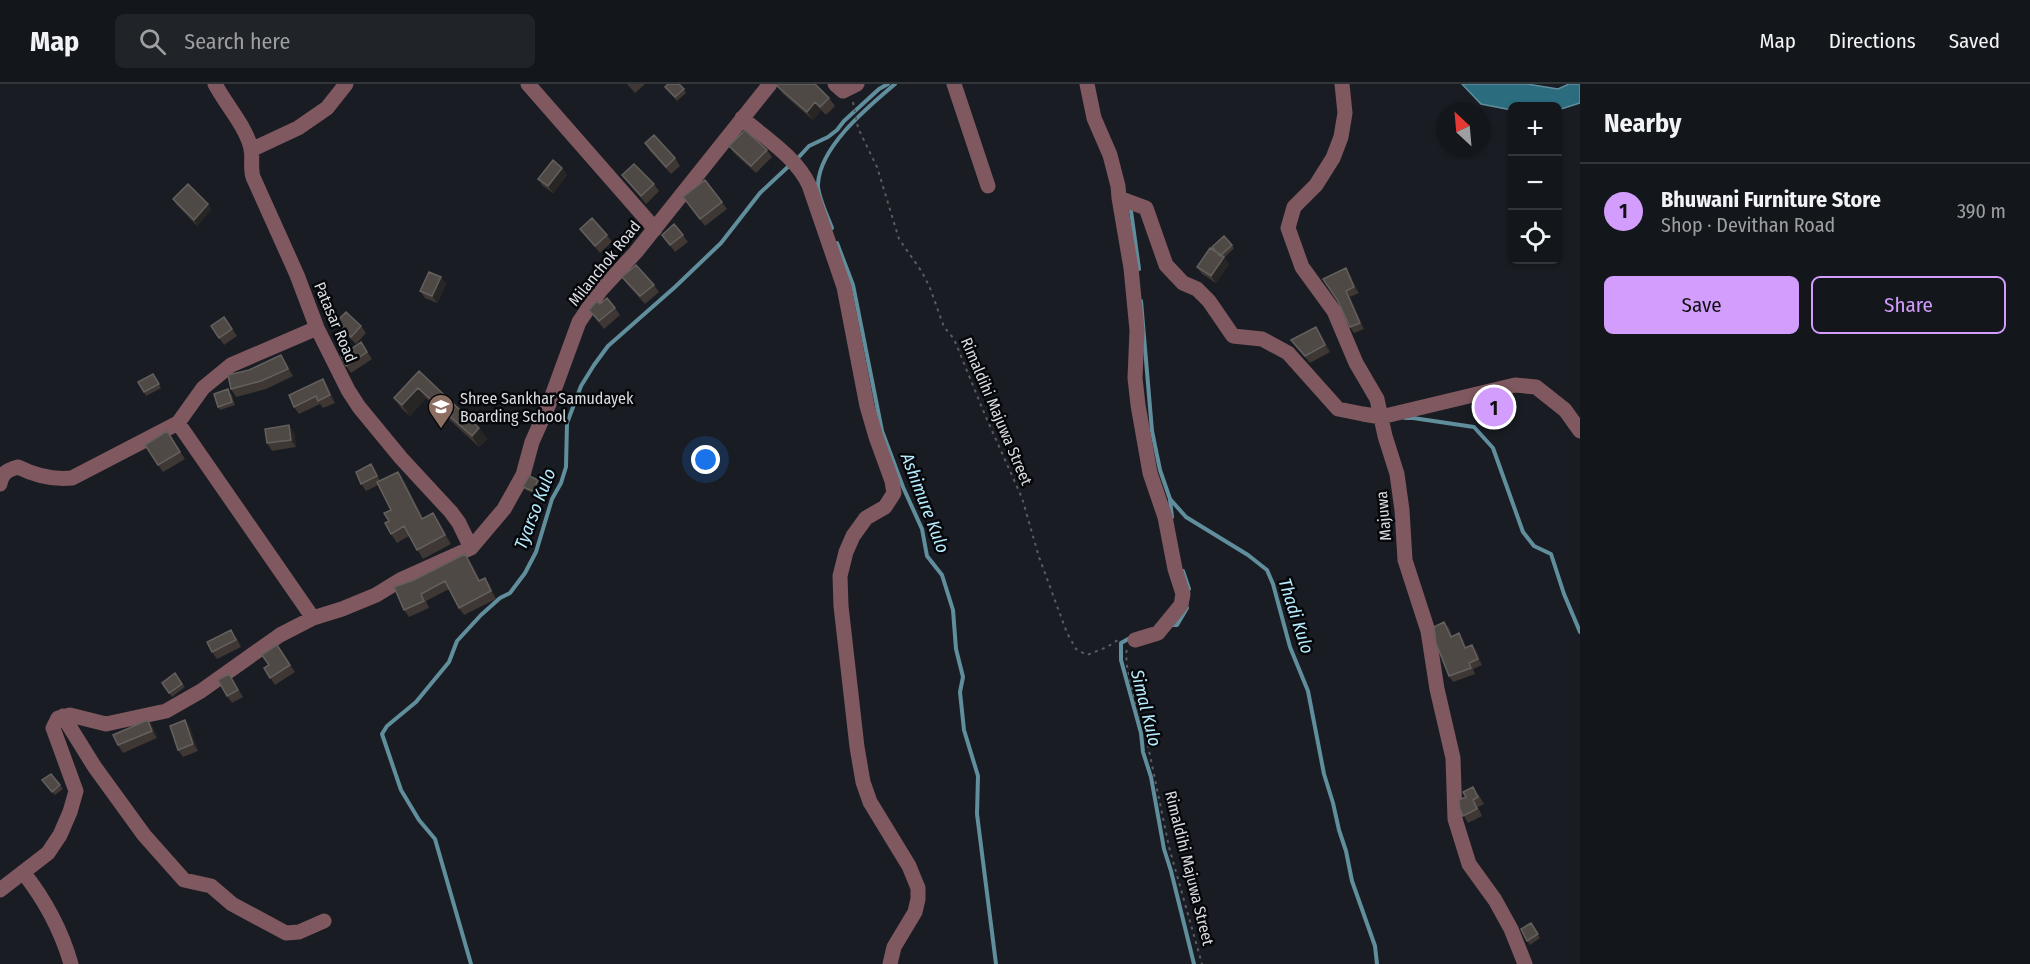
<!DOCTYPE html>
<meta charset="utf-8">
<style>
:root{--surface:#13161a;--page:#202327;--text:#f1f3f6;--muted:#9d9fa2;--line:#323539;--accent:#d29dfd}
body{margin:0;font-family:"Fira Sans Condensed",sans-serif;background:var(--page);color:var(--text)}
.controls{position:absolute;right:18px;top:18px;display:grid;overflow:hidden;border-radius:9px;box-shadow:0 2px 4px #0004}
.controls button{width:54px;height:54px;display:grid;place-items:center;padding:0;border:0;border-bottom:2px solid var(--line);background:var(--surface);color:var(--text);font:30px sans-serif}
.compass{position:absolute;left:1436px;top:18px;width:54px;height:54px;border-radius:50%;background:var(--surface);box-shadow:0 2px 4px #0004;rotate:334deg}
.you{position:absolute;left:706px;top:376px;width:21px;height:21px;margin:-15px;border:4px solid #fff;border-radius:50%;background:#1a73e8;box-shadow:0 0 0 9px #1a73e833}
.badge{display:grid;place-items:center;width:39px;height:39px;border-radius:50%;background:var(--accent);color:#111;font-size:20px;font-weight:700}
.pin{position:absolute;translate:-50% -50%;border:3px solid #fff;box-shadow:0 2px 6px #0006}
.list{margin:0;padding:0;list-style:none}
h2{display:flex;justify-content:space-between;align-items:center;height:78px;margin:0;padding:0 24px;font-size:26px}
h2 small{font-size:20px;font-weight:400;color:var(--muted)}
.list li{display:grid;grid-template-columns:39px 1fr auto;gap:18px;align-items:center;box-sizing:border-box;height:96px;padding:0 24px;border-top:2px solid var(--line)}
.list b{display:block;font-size:22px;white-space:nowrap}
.list p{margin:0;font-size:20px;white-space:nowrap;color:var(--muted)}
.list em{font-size:20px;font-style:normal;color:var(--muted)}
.actions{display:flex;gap:12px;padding:18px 24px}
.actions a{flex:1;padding:14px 0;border:2px solid var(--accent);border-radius:9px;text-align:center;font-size:21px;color:var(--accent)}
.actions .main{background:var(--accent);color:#111}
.icon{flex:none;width:33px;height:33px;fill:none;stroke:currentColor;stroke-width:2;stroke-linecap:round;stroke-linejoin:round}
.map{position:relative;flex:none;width:1580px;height:880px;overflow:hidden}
header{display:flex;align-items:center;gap:36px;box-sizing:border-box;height:84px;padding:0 30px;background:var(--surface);border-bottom:2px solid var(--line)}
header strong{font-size:28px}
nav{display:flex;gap:33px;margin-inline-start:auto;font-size:21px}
.search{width:420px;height:54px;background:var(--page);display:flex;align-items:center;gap:15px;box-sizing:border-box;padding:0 21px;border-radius:9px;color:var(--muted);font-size:22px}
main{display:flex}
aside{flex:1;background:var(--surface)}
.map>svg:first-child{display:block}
</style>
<header>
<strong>Map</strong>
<div class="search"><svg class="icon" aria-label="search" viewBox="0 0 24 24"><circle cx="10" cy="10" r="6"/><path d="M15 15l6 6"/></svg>Search here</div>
<nav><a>Map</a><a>Directions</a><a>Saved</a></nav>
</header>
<main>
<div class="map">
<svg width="1580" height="880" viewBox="0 0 1580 880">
<rect width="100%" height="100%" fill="#191d23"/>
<path fill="#2b6c7f" stroke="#608e9c" stroke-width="1.5" d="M1462,0H1527L1558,5L1569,0H1580V19L1561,25L1558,26V22H1512V26L1481,20Z"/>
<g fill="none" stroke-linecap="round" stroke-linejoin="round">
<path stroke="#608e9c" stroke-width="4" d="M797,75L809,62L828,53L837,46L844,37L879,5L888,0
M1131,127L1139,185
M832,144C828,133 817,111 818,100C820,62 868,23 895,0
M837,159L853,201L882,347L903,403L922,445L927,472L942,491L953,526L956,565L963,593L960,608L964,646L978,692L977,730L996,880
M1141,217L1152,347L1160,386L1170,415L1186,433L1248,471L1267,486L1273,500L1290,563L1308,607L1324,690L1333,719L1339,746L1346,767L1352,797L1375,862L1377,880
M1405,334H1413L1474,343L1493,364L1523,448L1534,462L1551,470L1564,510L1580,548
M1170,416L1172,433
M1183,487L1189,505
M1171,541H1177L1187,524
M1130,554L1121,559V576L1141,649L1143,668L1151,693L1164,765L1171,787L1194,880
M471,880L435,755L419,736L401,706L382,650L387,642L416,618L430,601L449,578L457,557L481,531L500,514L510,509L525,489L536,468L552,415L561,399L566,383L567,339L581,302L594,281L608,262L675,203L721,159L760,109L791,80"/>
<path stroke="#595c62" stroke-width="2" stroke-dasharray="3 4.5" stroke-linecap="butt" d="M853,18L858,44L877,83L899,155L922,188L930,204L944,243L954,255L985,331L1022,414L1039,473L1067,549L1076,565L1087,571L1107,563L1121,554
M1127,566L1126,569L1127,582L1135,617L1145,647L1169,763L1202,880"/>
<path stroke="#80585f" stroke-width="15" d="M215,0C226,21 245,41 251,64C253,73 250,83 253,93L297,191L317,244L348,306L359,323L401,374L451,428L459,439L471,464
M528,0L655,145
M835,0L843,7L857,0
M954,0L988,102
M1087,0L1094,34L1110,71L1118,102L1119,114L1146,124L1166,181L1183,199L1197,205L1209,217L1233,252L1262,255L1288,269L1338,325L1363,330L1381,333L1515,301L1536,303L1565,326L1580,347
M1342,0L1345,29L1341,53L1333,74L1316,101L1294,123L1288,144L1302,183L1334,227L1356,279L1377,315L1385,352L1397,390L1402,426L1405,476L1428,547L1437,605L1453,674L1455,735L1469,780L1495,816L1511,845L1525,880
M742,34C765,54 796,73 809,101L844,203L867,322L876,353L892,397L894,409L885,423L866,434L853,452L846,468L840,492L841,522L857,663L863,698L870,718L909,782L918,804V815L915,828L894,863L890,880
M251,66L298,44L327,24L346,0
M1119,114L1131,184L1137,246L1135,294L1138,321L1150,389L1165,433L1175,485L1183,510L1181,521L1158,549L1135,556
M0,400C2,389 7,386 18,383C36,392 52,396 72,394L178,339
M313,534L178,339L203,304L231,281L317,244
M63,632L94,682L144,751L184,796L211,802L232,820L286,849L299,848L324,837
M23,788C45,816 61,845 71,880
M0,806L48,769L60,751L70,728L76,707L53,644L58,634L70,631L106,640L166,627L201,607L280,551L313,534L342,525L376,511L402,495L471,464L504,425L523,391L532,358L549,320L579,238L600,207L636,168L770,0"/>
</g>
<path fill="#3e3733" d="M627,0H645L635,9Z
M777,2L829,14L835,22L826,31L821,26L813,36L783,10Z
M665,3L684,5L686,9L677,17Z
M645,59L675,74L680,82L671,90L650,67Z
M729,62L767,66L772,73L756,89L734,69Z
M562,84L567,91L553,109L543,102L538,95Z
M622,91L654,100L659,107L646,120Z
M705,96L727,125L705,142L688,120Z
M173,115L208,120L211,125L197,142L176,120Z
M580,145L607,151L612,158L600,169Z
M662,151H683L688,158L675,168Z
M1232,161L1234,164L1224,174L1229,180L1216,199L1202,190L1197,183L1216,168L1212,163Z
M1350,191L1359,209L1350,213L1364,245L1354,249L1350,243L1338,217Z
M441,193L446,200L437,219L425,214L420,207Z
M622,193L654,201L659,208L645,220L627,200Z
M600,220L615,224L620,231L604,245L589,226Z
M224,233L237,252L224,261L211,242Z
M336,238L361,242L366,249L356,260L341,245Z
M1321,250L1330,268L1310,279L1291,256Z
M361,258L372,275L351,289L346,282Z
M286,278L293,292L266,305L236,313L231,305Z
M419,287L479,344L487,355L479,363L426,314L410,332L401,324L394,314Z
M153,290L161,304L146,312L144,308Z
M323,295L328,303L335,319L323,324L320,320L299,330L294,323Z
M231,309L235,321L220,326L218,323Z
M1501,314L1504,331L1488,334L1483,327Z
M167,347L185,375L163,388L158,381Z
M294,348L296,363L272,367L267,359Z
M371,380L376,388L380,396L404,397L423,434L433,429L439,438L451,460L423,475L409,452L397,459L391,450L389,437L391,426L378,401L366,407L361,400Z
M538,396L541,399L536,411L526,406L523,403Z
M465,470L470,477L480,496L490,501L496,515L464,531L459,524L449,505L426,517L429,524L409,533L404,526L414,496Z
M1444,538L1449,544L1452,552L1459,549L1463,556L1466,563L1477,567L1482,581L1473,585L1475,590L1453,598L1449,592Z
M236,553L241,563L217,575L212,568Z
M277,561L295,588L275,601L264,584L269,581Z
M175,589L185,603L172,613L162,599Z
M229,590L243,613L232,619L227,612Z
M185,636L190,644L198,667L183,673L178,666Z
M153,643L157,654L123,669L118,661Z
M51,690L63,705L55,711L45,700Z
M1478,710L1484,720L1478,723L1482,732L1468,739L1460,725Z
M1531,839L1540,854L1530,861L1527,857Z"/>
<path fill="#282525" d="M815,18L821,26L813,36L807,28Z
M562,84L567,91L553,109L548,102Z
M208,120L211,125L197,142L194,136Z
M1224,173L1229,180L1216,199L1211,192Z
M1346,184L1350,191L1359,209L1354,203Z
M441,193L446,200L437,219L432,212Z
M1346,207L1350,213L1364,245L1360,239Z
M1316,243L1321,250L1330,268L1325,261Z
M281,271L286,278L293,292L288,285Z
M323,295L328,303L335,319L330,311Z
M418,304L426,314L410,332L402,321Z
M1496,307L1501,314L1504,331L1499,324Z
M289,341L294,348L296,363L291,356Z
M479,344L487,355L479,363L472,352Z
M371,380L376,388L382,400L377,392Z
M398,388L404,397L428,444L422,435Z
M538,396L541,399L536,411L533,407Z
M433,429L439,438L451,460L445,451Z
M465,470L470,477L484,504L479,497Z
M485,494L490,501L496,515L491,507Z
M1459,549L1463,556L1469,570L1465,564Z
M1472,561L1477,567L1482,581L1478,575Z
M148,636L153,643L157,654L152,647Z
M185,636L190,644L198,667L193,660Z"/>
<path fill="#4f4946" stroke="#64605e" stroke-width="1.5" d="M668,0H679L684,5L675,13L665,3Z
M779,0H815L829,14L820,23L815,18L807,28L777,2Z
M745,46L767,66L751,82L729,62Z
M654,51L675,74L666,83L645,59Z
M553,76L562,84L548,102L538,95Z
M634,80L654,100L641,112L622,91Z
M705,96L722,118L700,135L683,113Z
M188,100L208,120L194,136L173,115Z
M592,134L607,151L595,162L580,145Z
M674,140L683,151L670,161L662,151Z
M1224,152L1232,161L1220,172L1212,163Z
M1210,164L1224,173L1211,192L1197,183Z
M636,181L654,201L640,212L622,193Z
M1346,184L1354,203L1346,207L1360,239L1350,243L1338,217L1323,195Z
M429,188L441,193L432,212L420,207Z
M607,214L615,224L599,237L589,226L597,217L600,220Z
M346,228L361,242L351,253L336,238Z
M224,233L232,245L219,254L211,242Z
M1316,243L1325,261L1305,272L1291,256Z
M361,258L367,268L346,282L341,272Z
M281,271L288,285L261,297L231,305L228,291L249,286Z
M419,287L479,344L472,352L418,304L402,321L394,314Z
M153,290L159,300L144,308L138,298Z
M323,295L330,311L318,317L316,312L294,323L289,311Z
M228,305L232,318L218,323L214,310Z
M1496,307L1499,324L1483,327L1480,311Z
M289,341L291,356L267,359L265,345Z
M167,347L180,368L158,381L145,361Z
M371,380L377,392L361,400L356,388Z
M398,388L422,435L433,429L445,451L417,466L404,442L391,450L385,439L389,437L384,429L391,426L377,398Z
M529,392L538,396L533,407L523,403Z
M465,470L479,497L485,494L491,507L459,524L445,497L421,510L424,517L404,526L394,503L414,496Z
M1444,538L1451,553L1459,549L1465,564L1472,561L1478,575L1469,579L1471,584L1449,592L1436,559L1434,543Z
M231,546L236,556L212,568L207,558Z
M277,561L290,581L270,594L264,584L269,581L262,571Z
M175,589L182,600L169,609L162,599Z
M229,590L238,606L227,612L218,596Z
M148,636L152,647L118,661L113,651Z
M185,636L193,660L178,666L170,642Z
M51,690L60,701L52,708L42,696Z
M1473,703L1478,713L1473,716L1477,725L1463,732L1460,725L1459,716L1466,713L1463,708Z
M1531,839L1538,850L1527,857L1521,845Z"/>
<defs>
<symbol id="school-pin" viewBox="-11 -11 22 30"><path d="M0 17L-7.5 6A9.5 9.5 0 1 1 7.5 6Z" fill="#8d6e63" stroke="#06070a"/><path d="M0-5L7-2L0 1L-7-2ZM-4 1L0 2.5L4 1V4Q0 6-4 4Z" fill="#fff"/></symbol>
</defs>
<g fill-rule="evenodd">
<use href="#school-pin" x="426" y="308" width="30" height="40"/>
</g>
<g text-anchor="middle" stroke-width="5" stroke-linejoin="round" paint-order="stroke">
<g font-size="16" fill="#dadde1" stroke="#06070a">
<text transform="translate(604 179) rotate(-51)" y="6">Milanchok Road</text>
<text transform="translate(336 238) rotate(67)" y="6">Patasar Road</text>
<text transform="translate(997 327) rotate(67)" y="6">Rimaldihi Majuwa Street</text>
<text transform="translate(1383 432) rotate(-95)" y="6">Majuwa</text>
<text transform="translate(1190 784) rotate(76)" y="6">Rimaldihi Majuwa Street</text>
</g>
<g font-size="16" fill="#dadde1" stroke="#06070a" text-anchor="start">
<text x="460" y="320">Shree Sankhar Samudayek<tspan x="460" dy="18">Boarding School</tspan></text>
</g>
<g font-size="18" font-style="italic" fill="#b6ecfe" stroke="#06070a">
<text transform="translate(925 419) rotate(69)" y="6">Ashimure Kulo</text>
<text transform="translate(535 425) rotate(-69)" y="6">Tyarso Kulo</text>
<text transform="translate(1296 532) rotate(72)" y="6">Thadi Kulo</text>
<text transform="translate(1146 624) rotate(76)" y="6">Simal Kulo</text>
</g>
</g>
</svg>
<div class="controls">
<button>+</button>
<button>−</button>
<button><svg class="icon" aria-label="locate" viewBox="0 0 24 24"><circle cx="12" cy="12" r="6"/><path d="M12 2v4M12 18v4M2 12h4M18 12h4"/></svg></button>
</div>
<svg class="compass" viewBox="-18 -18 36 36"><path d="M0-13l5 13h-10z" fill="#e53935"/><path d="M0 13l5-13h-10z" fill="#9d9fa2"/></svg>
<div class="you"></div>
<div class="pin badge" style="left:1494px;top:323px">1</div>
</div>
<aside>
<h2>Nearby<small></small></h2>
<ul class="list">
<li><span class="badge">1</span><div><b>Bhuwani Furniture Store</b><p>Shop · Devithan Road</p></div><em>390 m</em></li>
</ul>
<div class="actions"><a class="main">Save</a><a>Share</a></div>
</aside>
</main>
